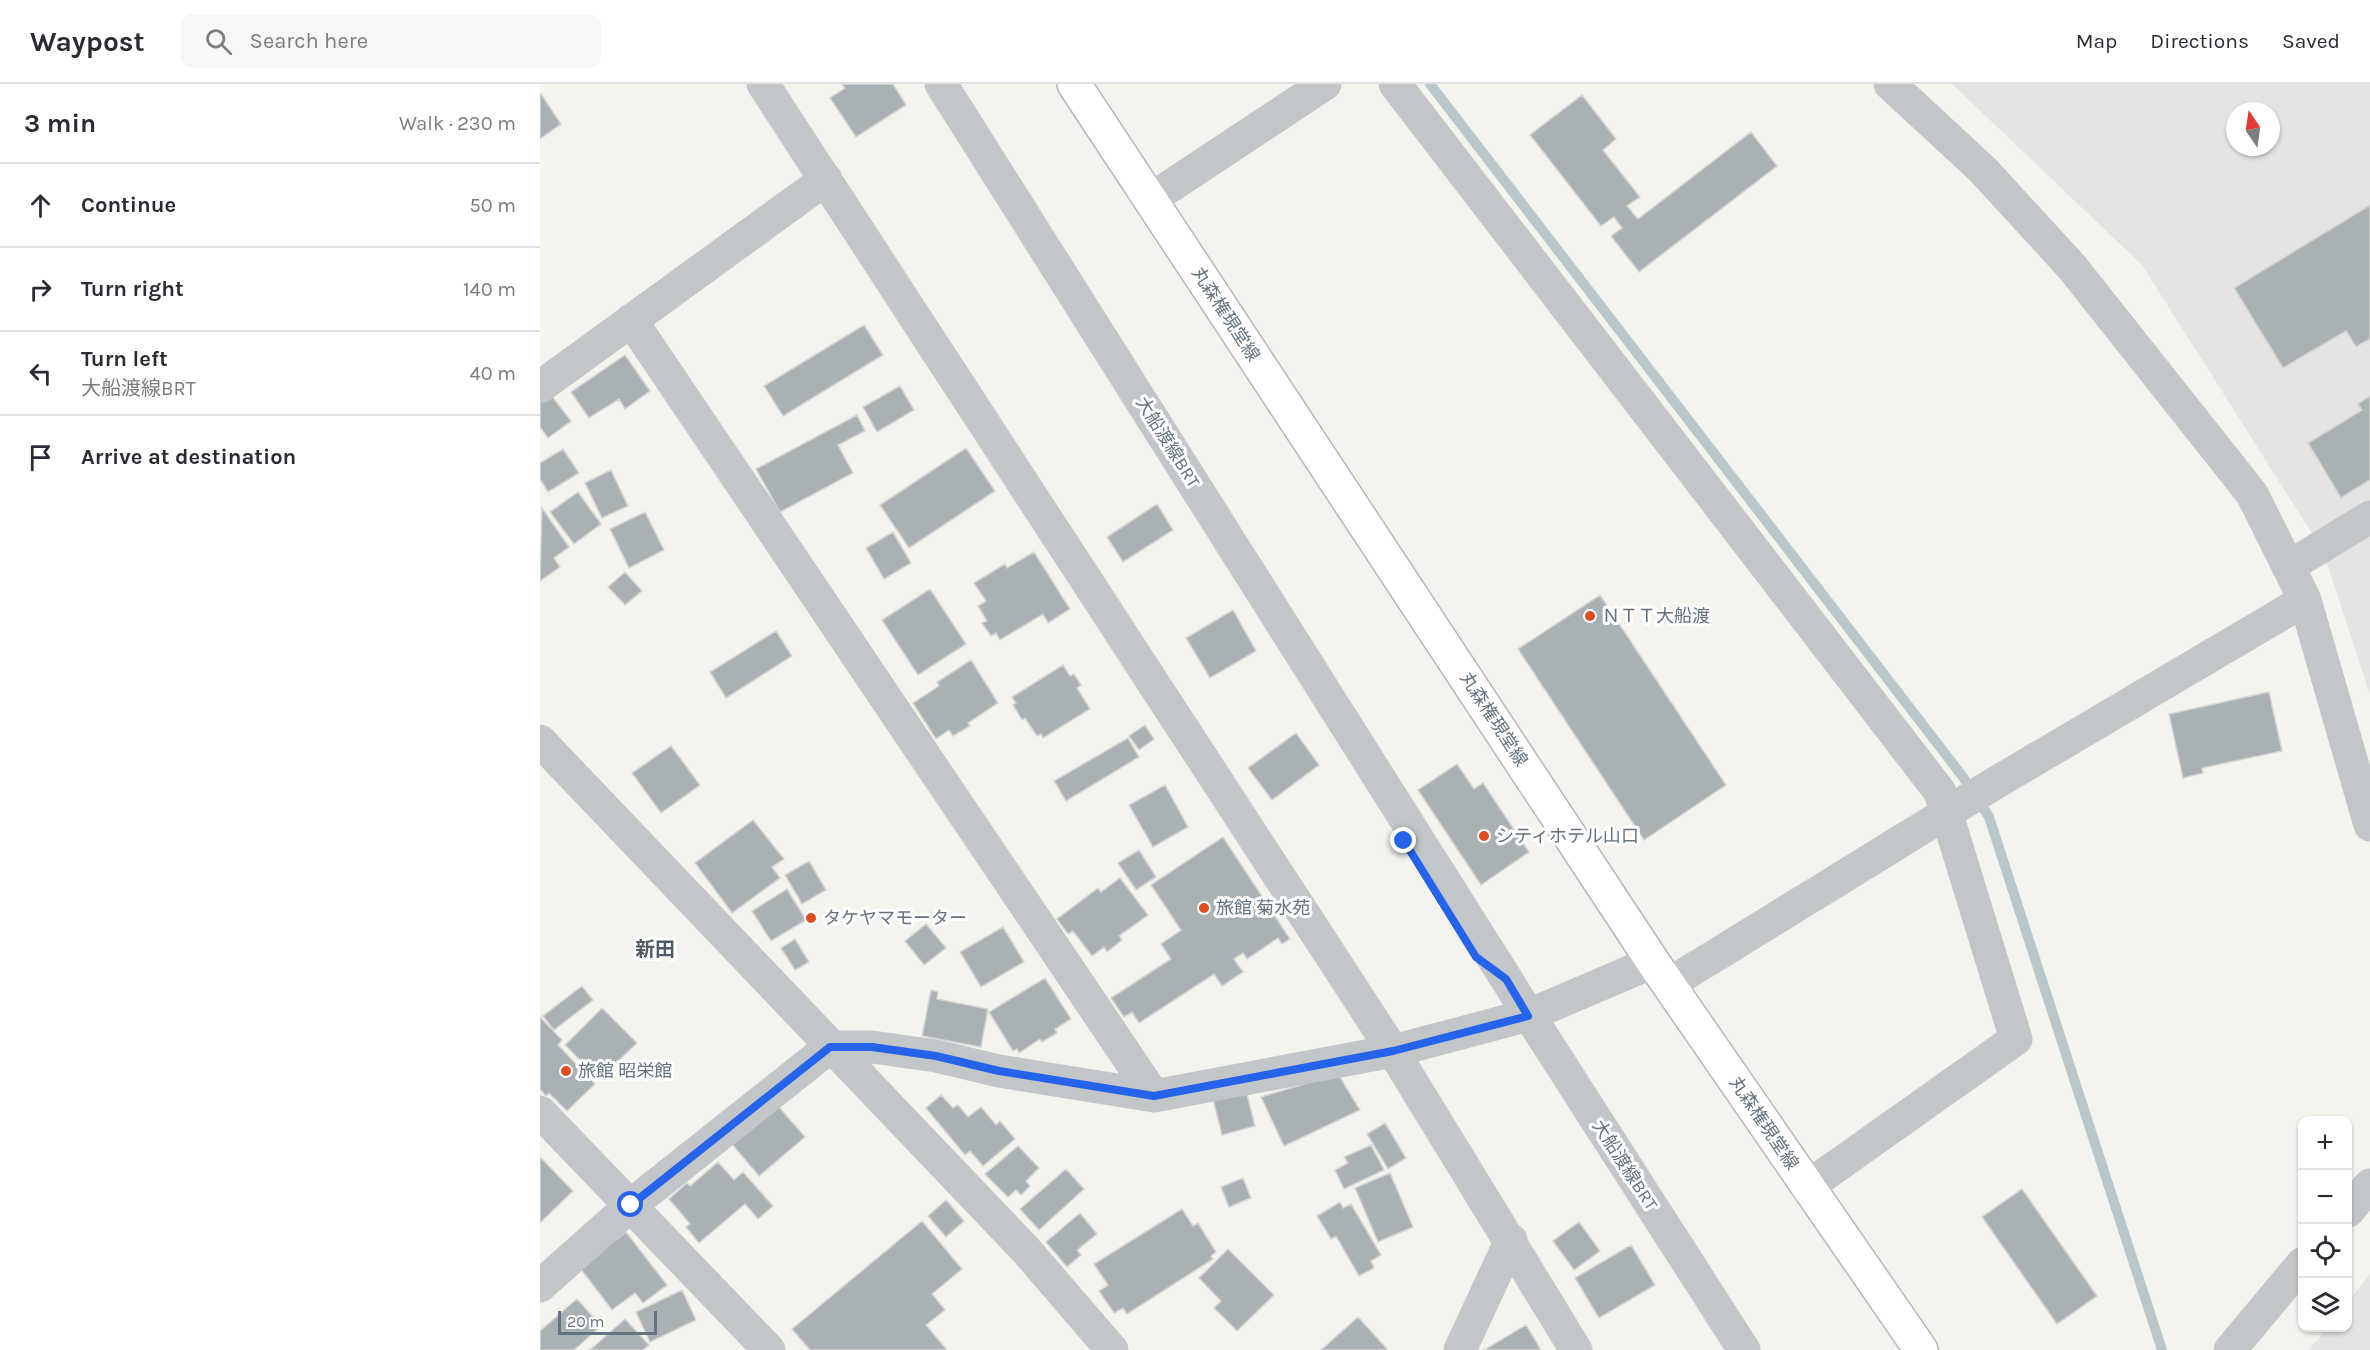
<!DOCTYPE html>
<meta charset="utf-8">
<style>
:root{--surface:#fff;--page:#f7f7f7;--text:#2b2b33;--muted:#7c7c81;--line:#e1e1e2}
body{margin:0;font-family:Karla,"Noto Sans JP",sans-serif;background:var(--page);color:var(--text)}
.controls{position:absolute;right:18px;bottom:18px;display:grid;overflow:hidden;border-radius:12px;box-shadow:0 2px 4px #0004}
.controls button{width:54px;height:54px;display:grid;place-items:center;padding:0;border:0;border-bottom:2px solid var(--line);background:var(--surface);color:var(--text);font:30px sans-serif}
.compass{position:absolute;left:1686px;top:18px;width:54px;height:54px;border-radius:50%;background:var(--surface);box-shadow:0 2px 4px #0004;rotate:347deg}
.scale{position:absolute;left:18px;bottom:15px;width:99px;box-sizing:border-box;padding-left:6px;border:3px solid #637380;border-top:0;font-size:16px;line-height:21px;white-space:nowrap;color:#637380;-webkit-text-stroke:4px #fff;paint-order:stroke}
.stop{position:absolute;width:18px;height:18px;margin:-14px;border:4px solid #2563eb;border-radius:50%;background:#fff}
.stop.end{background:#2563eb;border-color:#fff;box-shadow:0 2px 6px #0008}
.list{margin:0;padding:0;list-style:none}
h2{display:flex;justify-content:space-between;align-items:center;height:78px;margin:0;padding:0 24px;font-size:26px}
h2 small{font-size:20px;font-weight:400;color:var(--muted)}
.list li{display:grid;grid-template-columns:39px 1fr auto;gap:18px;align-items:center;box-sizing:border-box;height:84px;padding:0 24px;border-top:2px solid var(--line)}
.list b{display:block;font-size:22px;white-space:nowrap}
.list p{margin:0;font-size:20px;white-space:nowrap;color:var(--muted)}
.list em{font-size:20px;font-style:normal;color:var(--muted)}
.icon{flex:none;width:33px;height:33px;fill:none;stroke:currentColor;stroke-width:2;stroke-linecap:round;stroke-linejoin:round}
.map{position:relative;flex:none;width:1830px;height:1266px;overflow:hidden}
header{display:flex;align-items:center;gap:36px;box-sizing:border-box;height:84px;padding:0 30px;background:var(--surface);border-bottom:2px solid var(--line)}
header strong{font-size:28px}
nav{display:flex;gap:33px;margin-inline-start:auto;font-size:21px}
.search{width:420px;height:54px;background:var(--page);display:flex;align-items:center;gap:15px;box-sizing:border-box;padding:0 21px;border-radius:12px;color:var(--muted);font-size:22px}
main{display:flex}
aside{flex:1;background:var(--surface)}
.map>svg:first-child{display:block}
</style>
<header>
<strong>Waypost</strong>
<div class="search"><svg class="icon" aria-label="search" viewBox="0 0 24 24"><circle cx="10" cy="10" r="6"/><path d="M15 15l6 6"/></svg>Search here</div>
<nav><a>Map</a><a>Directions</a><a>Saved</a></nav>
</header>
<main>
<aside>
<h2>3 min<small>Walk · 230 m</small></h2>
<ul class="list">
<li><svg class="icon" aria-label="ahead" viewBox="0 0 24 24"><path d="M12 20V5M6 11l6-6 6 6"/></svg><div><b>Continue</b></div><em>50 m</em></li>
<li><svg class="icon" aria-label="right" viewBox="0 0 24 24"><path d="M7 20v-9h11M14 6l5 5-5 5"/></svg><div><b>Turn right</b></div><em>140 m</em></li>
<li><svg class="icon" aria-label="left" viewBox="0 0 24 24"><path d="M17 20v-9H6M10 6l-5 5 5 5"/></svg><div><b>Turn left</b><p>大船渡線BRT</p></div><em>40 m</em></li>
<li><svg class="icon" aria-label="arrive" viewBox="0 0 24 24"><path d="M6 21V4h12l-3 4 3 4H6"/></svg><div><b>Arrive at destination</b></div></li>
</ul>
</aside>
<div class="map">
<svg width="1830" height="1266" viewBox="0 0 1830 1266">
<rect width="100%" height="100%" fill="#f4f4ef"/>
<path fill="#e4e5e3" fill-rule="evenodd" d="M1412,0H1830V611L1783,467L1602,181ZM1695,27H1731V63H1695Z
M1830,1190V1266H1768L1787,1244H1808V1218Z"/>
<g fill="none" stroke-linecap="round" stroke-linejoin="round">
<path stroke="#bac6ca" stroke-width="10" d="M890,0L1423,693L1449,733L1622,1266"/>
</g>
<path fill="#aab1b5" stroke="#d5d5d2" stroke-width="1.5" d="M302,0H353L366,21L316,53L290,14L305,4Z
M1,10L21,40L0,55V11Z
M1042,11L1076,55L1063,66L1100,113L1087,122L1098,135L1211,48L1237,82L1099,188L1071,152L1082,144L1074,133L1061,142L990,51Z
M1830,121V255L1816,263L1806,247L1743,284L1694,204Z
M324,241L343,271L243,332L224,302Z
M85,271L110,307L85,325L79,315L49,334L31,308Z
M360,302L374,326L337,348L323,323Z
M8,307L31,337L8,354L0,343V314Z
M1830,312V396L1801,414L1768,359L1822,326L1818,320Z
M317,331L325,347L298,361L313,389L240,428L216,385Z
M426,364L455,407L369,464L340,421Z
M23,365L39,389L8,408L0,395V379Z
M71,386L88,422L62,434L45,399Z
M38,408L61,440L34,460L10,428Z
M617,420L633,446L583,478L567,453Z
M2,424L29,463L14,474L20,483L0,497Z
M105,428L124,466L89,484L70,445Z
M353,448L371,479L344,495L326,464Z
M494,468L530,525L508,539L503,530L460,556L456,549L451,552L442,539L447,537L438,522L446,517L434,499L465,480L467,484Z
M85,488L102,507L85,521L68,503Z
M390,505L426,560L378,591L342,536Z
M1060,511L1186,701L1104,756L978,565Z
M693,526L716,567L670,594L646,554Z
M236,547L252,572L186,614L170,588Z
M431,576L458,619L428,639L430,642L413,652L409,646L396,655L373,619L399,602L397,598Z
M523,581L530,592L534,590L541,601L537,604L550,625L503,654L501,650L497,652L485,634L482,636L473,621L476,619L472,613Z
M1729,608L1742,667L1662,684L1663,689L1643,694L1629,630Z
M605,641L614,655L599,666L589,652Z
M756,649L779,681L732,716L708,684Z
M588,654L599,673L526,717L514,697Z
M131,662L160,701L121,729L92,689Z
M917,680L934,705L943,699L989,768L941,801L878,706Z
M625,701L648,743L613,763L589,721Z
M213,736L244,775L232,783L240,794L192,829L155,779Z
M683,753L750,855L742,860L738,854L707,875L703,869L694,875L703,888L682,902L674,890L599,939L592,928L584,933L571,914L631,875L621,860L641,846L611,801Z
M599,766L616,793L596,806L578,779Z
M269,777L286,806L262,820L245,791Z
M580,794L608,831L579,852L582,856L567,868L564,863L552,872L533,847L528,850L517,835L558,804L561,808Z
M247,805L266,836L231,857L212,827Z
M386,840L406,864L384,881L365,857Z
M463,843L484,878L441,903L420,868Z
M255,855L269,878L255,886L241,864Z
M505,894L531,935L515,945L517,949L502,958L500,955L479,969L477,965L473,967L449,928Z
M42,902L53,916L14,946L3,932Z
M391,906L398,908L397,915L448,925L441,963L382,952Z
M62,924L97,959L59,995L25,961Z
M0,933L22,956L18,961L55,1000L27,1027L9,1009L6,1012L0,1005Z
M798,990L820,1026L744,1062L721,1013Z
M706,1006L715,1042L682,1051L673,1015Z
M401,1011L413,1024L418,1021L428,1033L441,1023L456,1041L460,1037L475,1055L443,1082L430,1067L425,1071L386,1024Z
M238,1022L265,1053L219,1092L192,1060Z
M845,1039L866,1074L848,1085L827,1050Z
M831,1061L844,1086L804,1105L795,1086L808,1079L804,1073Z
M478,1062L499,1084L486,1097L490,1102L481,1111L476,1106L468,1113L445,1090Z
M0,1073L33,1107L0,1139Z
M178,1078L194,1096L203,1088L233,1122L218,1135L205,1120L159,1159L146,1143L150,1140L129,1115L147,1099L150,1102Z
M526,1085L544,1105L499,1146L480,1125Z
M850,1089L873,1143L838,1158L815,1104Z
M703,1094L711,1114L689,1123L681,1103Z
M1482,1105L1557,1212L1517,1240L1442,1133Z
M406,1116L424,1137L406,1153L388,1132Z
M800,1118L803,1124L811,1120L841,1171L831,1177L834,1184L819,1192L796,1152L791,1155L777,1132Z
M642,1125L653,1142L658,1139L676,1168L671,1172L673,1175L587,1230L583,1224L574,1229L559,1207L568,1201L554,1180Z
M540,1129L557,1150L537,1166L541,1171L527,1183L506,1158Z
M382,1137L422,1185L392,1210L405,1226L386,1241L407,1266H270L252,1245Z
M1039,1138L1060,1167L1034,1186L1013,1157Z
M86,1148L127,1201L103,1219L95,1209L72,1226L40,1184Z
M1091,1161L1115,1201L1059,1234L1035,1194Z
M688,1165L734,1211L697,1247L674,1224L681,1217L659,1194Z
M142,1206L156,1236L110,1258L96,1228Z
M37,1215L61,1242L34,1266H0V1247Z
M818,1233L848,1266H781Z
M85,1235L109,1261L103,1266H50Z
M986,1241L1001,1266H944Z"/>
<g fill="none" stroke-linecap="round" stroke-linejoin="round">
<defs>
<path id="major" d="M534,0L1113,878L1381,1266"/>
</defs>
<use href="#major" stroke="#b4b7bb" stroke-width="36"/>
<path stroke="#c3c6c9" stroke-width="33" d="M223,0L853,967L1036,1266
M401,0L989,931L1204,1266
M855,0L1400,708L1476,955L1267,1103
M1350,0L1443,86L1532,183L1712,410L1765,516L1830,741
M611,115L785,0
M91,236L614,1012
M0,303L286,95
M1748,483L1830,433
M0,657L485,1165L572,1266
M1129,900L1452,701L1765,516
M0,1028L229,1266
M1808,1127L1830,1101
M0,1202L91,1121L290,963H332L396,972L459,987L614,1012L853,967L989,931L1113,878
M920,1266L971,1156
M1690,1266L1762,1180"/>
<use href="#major" stroke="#fff" stroke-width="33"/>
</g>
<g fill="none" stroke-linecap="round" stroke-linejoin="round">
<path stroke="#2563eb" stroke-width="8" d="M91,1121L290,963H332L396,972L459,987L614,1012L853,967L988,932L966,895L936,873L864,757"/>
</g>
<g fill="#e24c21" stroke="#fff" stroke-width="2">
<circle cx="1050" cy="532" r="6"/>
<circle cx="944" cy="752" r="6"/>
<circle cx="664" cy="824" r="6"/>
<circle cx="271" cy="834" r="6"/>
<circle cx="26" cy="987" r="6"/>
</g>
<g text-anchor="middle" stroke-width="6" stroke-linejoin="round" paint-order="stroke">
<g font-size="18" fill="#637380" stroke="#fff">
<text transform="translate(686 230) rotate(57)" y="6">丸森権現堂線</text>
<text transform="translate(628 358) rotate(58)" y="6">大船渡線BRT</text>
<text transform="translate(954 635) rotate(57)" y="6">丸森権現堂線</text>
<text transform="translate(1224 1039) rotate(56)" y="6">丸森権現堂線</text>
<text transform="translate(1085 1081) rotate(57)" y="6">大船渡線BRT</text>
</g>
<g font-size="18" fill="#637380" stroke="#fff" text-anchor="start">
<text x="1062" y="538">ＮＴＴ大船渡</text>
<text x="956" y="758">シティホテル山口</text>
<text x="676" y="830">旅館 菊水苑</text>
<text x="283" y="840">タケヤマモーター</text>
<text x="38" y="993">旅館 昭栄館</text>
</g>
<g font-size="20" font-weight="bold" fill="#505c66" stroke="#fff">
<text x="115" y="872">新田</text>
</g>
</g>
</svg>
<div class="controls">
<button>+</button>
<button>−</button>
<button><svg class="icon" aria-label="locate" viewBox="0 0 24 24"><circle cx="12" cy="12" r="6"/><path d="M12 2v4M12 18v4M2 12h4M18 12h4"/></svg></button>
<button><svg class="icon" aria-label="layers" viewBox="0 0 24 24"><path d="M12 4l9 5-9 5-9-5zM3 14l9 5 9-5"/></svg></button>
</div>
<svg class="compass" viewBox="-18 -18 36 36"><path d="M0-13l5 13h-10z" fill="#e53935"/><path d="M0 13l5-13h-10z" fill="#7c7c81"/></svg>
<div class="scale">20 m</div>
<div class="stop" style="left:91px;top:1121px"></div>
<div class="stop end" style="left:864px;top:757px"></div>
</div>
</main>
